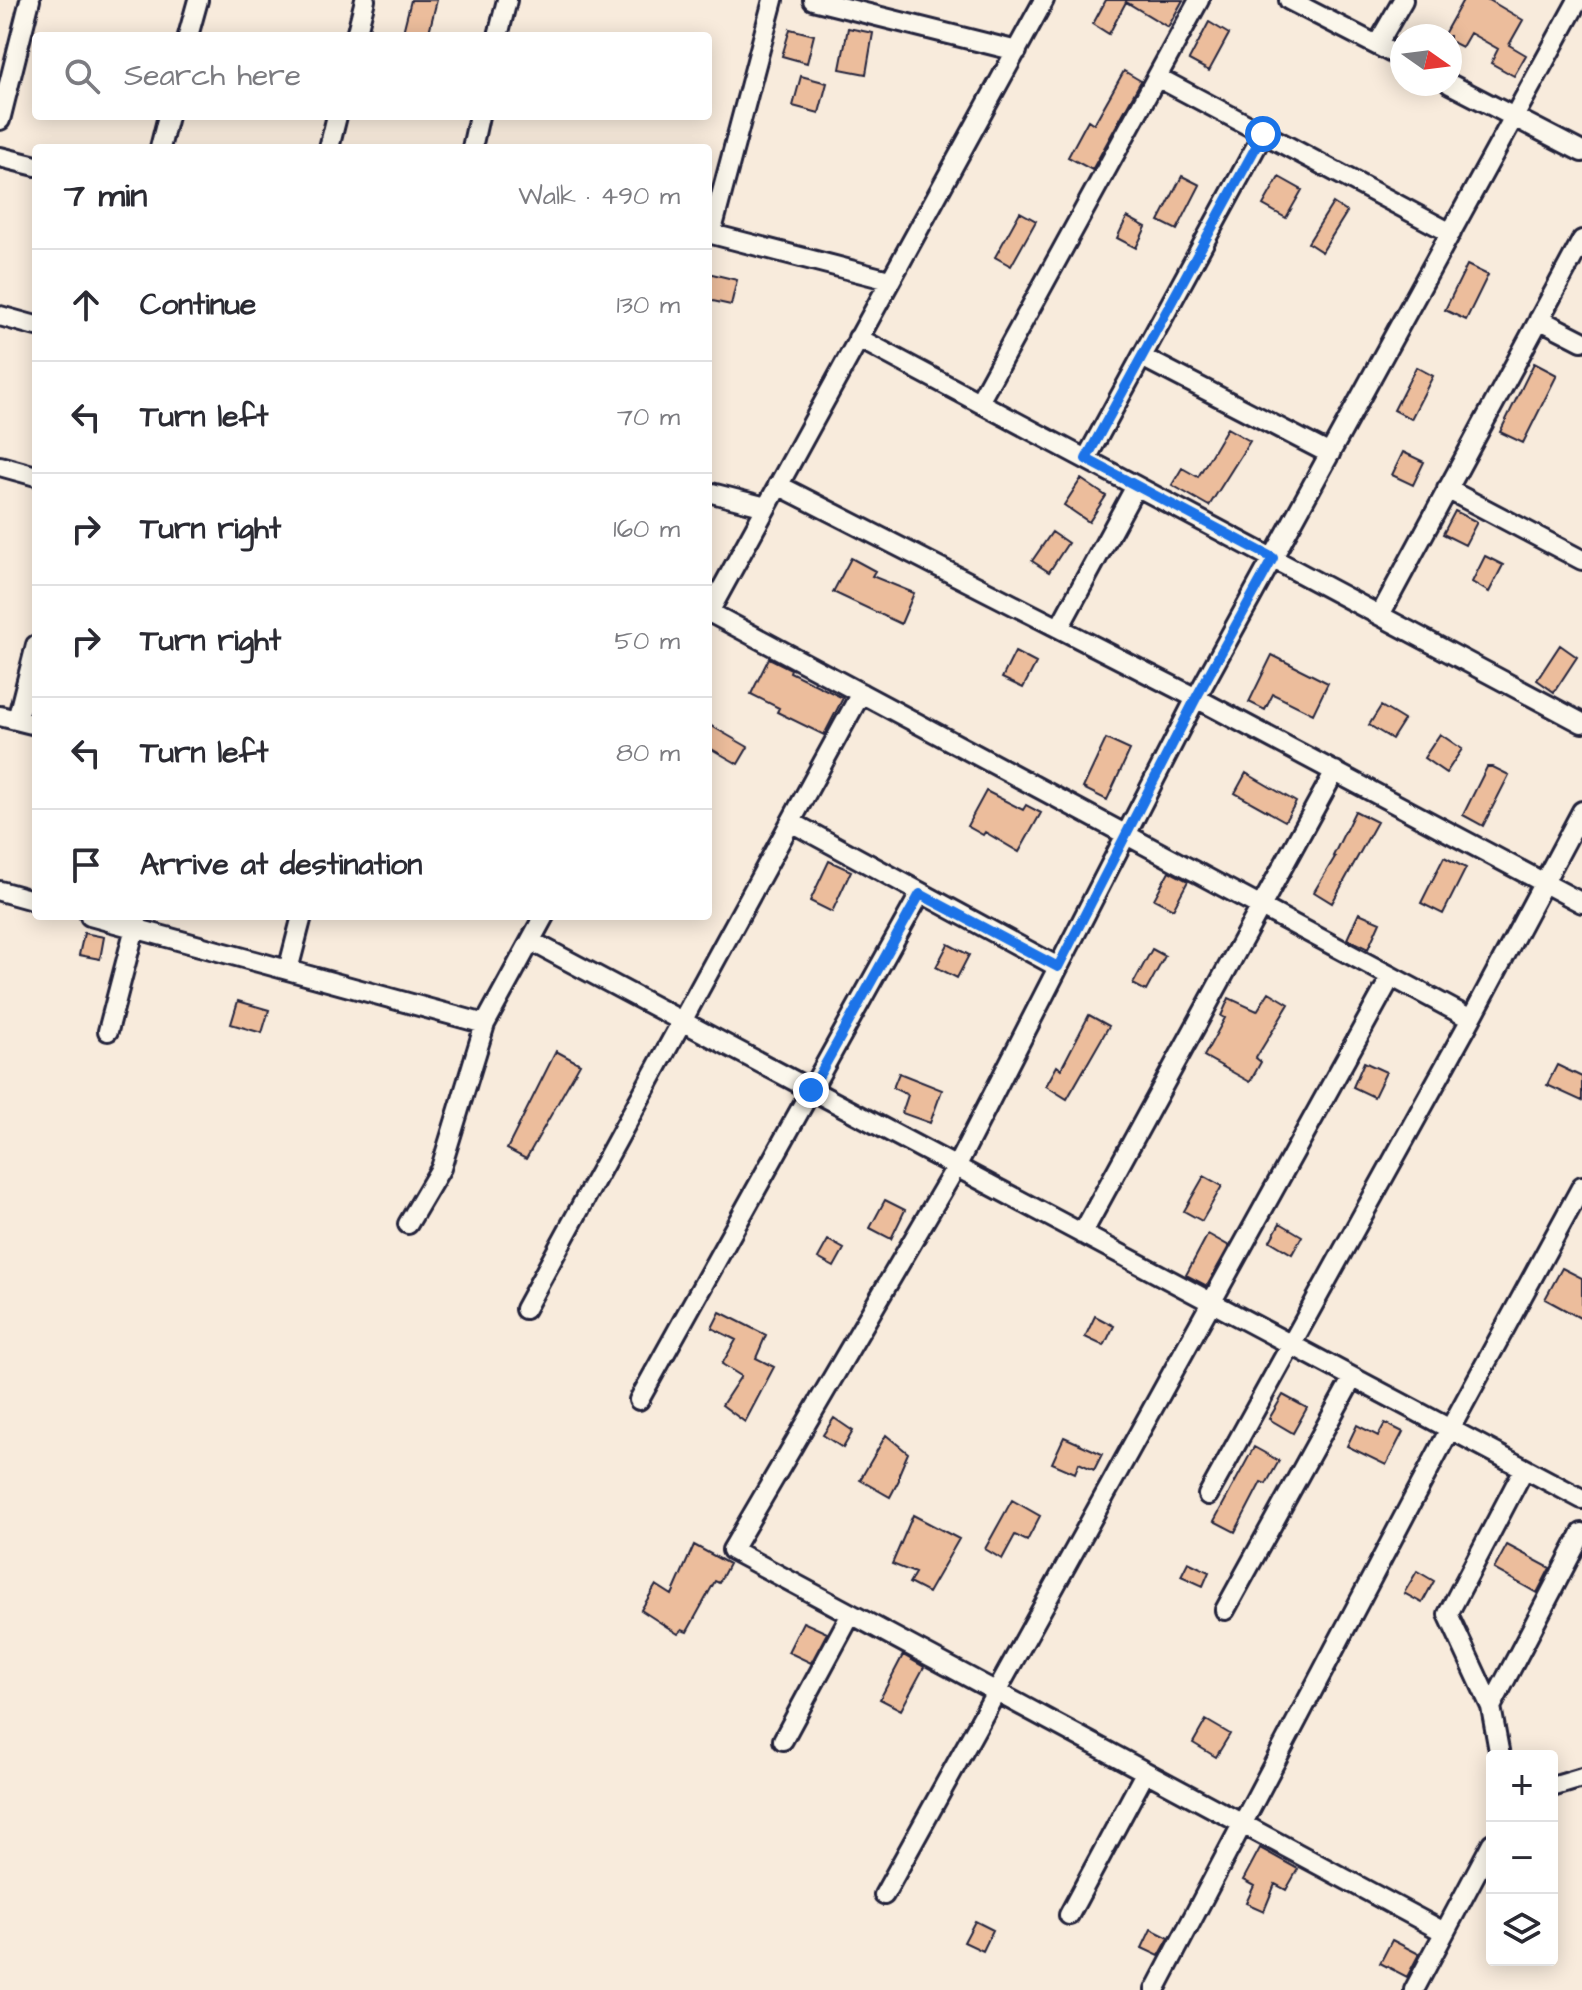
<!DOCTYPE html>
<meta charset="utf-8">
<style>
:root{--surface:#fff;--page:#f7f7f7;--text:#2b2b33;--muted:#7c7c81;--line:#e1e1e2}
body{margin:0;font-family:"Architects Daughter",sans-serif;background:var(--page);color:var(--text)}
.controls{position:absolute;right:24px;bottom:24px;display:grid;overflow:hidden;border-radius:8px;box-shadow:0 4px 20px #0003}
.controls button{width:72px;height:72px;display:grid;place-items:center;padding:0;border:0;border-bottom:2px solid var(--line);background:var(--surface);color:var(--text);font:40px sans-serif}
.compass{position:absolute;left:1390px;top:24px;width:72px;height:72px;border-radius:50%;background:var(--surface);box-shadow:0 4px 20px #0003;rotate:104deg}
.stop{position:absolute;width:24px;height:24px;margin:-18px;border:6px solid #1a73e8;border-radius:50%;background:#fff}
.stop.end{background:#1a73e8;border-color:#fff;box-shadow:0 2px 8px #0008}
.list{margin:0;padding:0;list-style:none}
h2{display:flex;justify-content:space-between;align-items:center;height:104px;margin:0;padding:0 32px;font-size:34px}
h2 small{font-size:26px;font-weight:400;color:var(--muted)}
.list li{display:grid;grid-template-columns:52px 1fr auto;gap:24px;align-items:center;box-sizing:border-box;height:112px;padding:0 32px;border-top:2px solid var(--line)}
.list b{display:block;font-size:30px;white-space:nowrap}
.list em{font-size:26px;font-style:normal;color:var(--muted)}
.icon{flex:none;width:44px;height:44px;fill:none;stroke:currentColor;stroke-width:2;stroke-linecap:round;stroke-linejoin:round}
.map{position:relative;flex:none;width:1582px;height:1990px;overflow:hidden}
.search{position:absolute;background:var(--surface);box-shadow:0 4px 20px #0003;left:32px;top:32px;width:680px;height:88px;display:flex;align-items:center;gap:20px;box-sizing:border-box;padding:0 28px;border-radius:8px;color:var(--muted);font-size:30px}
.panel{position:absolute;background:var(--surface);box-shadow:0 4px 20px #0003;left:32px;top:144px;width:680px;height:776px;border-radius:8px}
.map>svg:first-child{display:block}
</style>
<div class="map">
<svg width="1582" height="1990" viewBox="0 0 1582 1990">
<rect width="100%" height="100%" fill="#f8ebdc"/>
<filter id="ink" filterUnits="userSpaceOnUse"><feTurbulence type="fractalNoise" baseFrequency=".0125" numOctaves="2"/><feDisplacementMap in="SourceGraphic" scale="16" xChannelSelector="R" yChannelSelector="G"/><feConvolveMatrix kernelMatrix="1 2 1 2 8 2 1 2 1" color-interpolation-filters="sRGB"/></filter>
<g filter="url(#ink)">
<path fill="#ecbd9c" stroke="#22223b" stroke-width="2" d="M411,0H437L428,36H402Z
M1106,0H1183L1168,27L1126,2L1109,34L1093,24Z
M1463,0H1489L1523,20L1509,45L1526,55L1514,76L1491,63L1498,49L1470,33L1462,47L1450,41V36H1443Z
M1209,22L1229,34L1209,71L1189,60Z
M848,28L873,33L866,74L840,69Z
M790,29L814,35L807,63L782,56Z
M1124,71L1141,81L1092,170L1068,157L1088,120L1094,124Z
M801,76L827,83L819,113L793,106Z
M1182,176L1200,185L1177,230L1159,221Z
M1279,177L1302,190L1286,218L1263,205Z
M1333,203L1347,212L1322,252L1308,243Z
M1020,212L1036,221L1011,266L995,257Z
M1127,217L1146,227L1136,248L1117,238Z
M1467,265L1488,275L1466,320L1445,310Z
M708,273L737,280L731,305L708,300Z
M1534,363L1557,375L1523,443L1500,432Z
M1416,367L1433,376L1411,419L1394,410Z
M1227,428L1250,441L1209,506L1172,485L1182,468L1198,477Z
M1403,452L1424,462L1413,485L1392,475Z
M1081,479L1106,496L1089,522L1064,505Z
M1455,511L1477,522L1465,545L1443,534Z
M1052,532L1068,543L1049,572L1032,561Z
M1485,556L1503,565L1489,592L1472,582Z
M851,558L875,571L872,576L914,593L901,624L833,592Z
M1560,645L1577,657L1554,692L1537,680Z
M1015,652L1036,663L1023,688L1002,678Z
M1272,655L1328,683L1313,714L1273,694L1265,710L1249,702Z
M769,658L791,669L790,672L843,698L824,735L777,712L779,708L751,694Z
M1381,706L1404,720L1392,739L1369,725Z
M708,724L748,747L738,764L708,747Z
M1440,734L1462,749L1446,773L1424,758Z
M1106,739L1130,750L1107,800L1083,788Z
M1487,767H1493L1509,775L1483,826L1463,815Z
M1246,773L1296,802L1285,821L1235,793Z
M986,791L1023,810L1026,805L1041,813L1019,852L985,832L983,835L967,826Z
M1355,811L1377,822L1332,903L1314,892L1335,857L1333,856Z
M1444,857L1466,868L1443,914L1421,903Z
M829,861L851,871L832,912L810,901Z
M1169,871L1188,881L1173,909L1154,899Z
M1359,913L1380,922L1368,949L1347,939Z
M84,933L104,937L100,959L79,955Z
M948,944L969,955L957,978L936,967Z
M1152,949L1165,956L1146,991L1133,984Z
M1269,992L1289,1004L1256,1058L1261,1062L1250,1082L1204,1056L1225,1018L1221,1016L1229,998L1257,1011Z
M238,1001L269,1010L262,1033L231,1024Z
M1089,1015L1109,1026L1067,1099L1046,1086L1057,1066L1061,1069Z
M556,1051L580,1064L526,1159L507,1149Z
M1364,1062L1386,1072L1374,1097L1353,1087Z
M1557,1065L1582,1077V1101L1547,1085Z
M899,1073L942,1090L930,1123L902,1113L908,1095L893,1088Z
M1204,1176L1222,1186L1202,1221L1184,1211Z
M885,1200L905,1210L891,1239L870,1228Z
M1280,1223L1302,1236L1292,1254L1270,1241Z
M1208,1234L1229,1246L1207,1286L1186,1275Z
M828,1240L844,1249L834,1267L818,1258Z
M1562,1268L1582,1278V1319L1545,1299Z
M720,1312L766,1335L756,1358L774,1367L745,1422L722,1405L741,1376L722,1364L736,1340L712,1328Z
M1095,1316L1114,1326L1104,1346L1085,1337Z
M1283,1395L1307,1408L1293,1433L1269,1419Z
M834,1418L853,1431L843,1448L823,1435Z
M1385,1423L1403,1432L1386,1465L1347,1446L1357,1425L1378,1436Z
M886,1435L908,1453L899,1474V1480L890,1497L860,1480Z
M1064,1437L1102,1454L1094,1470L1079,1463L1075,1473L1052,1463Z
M1254,1447L1279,1461L1266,1484L1261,1482L1235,1532L1214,1521Z
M1012,1500L1040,1516L1027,1541L1015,1535L1002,1559L985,1549Z
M913,1515L959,1539L928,1593L909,1583L915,1573L892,1564Z
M694,1545L729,1564L719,1583L715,1581L687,1632L682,1630L678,1634L641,1610L656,1585L672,1595Z
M1507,1545L1550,1568L1537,1593L1494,1569Z
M1188,1562L1209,1572L1203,1586L1181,1576Z
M1417,1571L1434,1581L1422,1603L1404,1593Z
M803,1622L827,1633L811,1663L788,1652Z
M903,1655L924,1667L901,1710L880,1699Z
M1206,1720L1230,1734L1216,1757L1193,1743Z
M1260,1848L1298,1869L1286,1890L1275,1884L1264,1911L1246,1903L1254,1886L1243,1880Z
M975,1921L993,1930L983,1951L964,1942Z
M1151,1929L1169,1938L1159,1956L1142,1948Z
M1392,1940L1419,1954L1407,1977L1380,1963Z"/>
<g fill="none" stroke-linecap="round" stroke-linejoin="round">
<defs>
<path id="minor" d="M813,0L1017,51
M1289,0L1402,58
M188,36L198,0
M356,36L365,0
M498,36L507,0
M1377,45L1403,0
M1157,77L1451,233
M1450,84L1582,152
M0,120L30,0
M160,148L168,116
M329,148L337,116
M472,148L479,116
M0,157L36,166
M708,233L889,280
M711,234L773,0
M0,316L36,326
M1539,319L1582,341
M858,338L1582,723
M1142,357L1330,454
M979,402L1199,0
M1086,459L1263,134
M0,466L36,476
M778,485L1196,698L1582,903
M1447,489L1582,560
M708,492L766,507
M709,612L1471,1019
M708,614L1044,0
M1380,615L1582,240
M1059,628L1136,486
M0,716L36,725
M17,720L36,645
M791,822L1058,967
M0,891L36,901
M90,916L485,1024
M531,941L1582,1499
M288,970L302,916
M108,1031L138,916
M408,1224L441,1168L485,1024L544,916
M1082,1234L1335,771
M525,1309L861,693
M639,1400L920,894
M1208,1495L1471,1019L1582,811
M1225,1610L1352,1379
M1491,1707L1582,1533
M783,1740L851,1614
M1500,1756L1491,1707L1448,1614L1524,1469
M1552,1787L1582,1778
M884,1895L1391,977
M1069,1915L1145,1773
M1444,1932L732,1550L956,1167L1196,698L1578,0
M1155,1990L1450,1429L1582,1186
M1414,1990L1492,1843"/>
</defs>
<use href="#minor" stroke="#22223b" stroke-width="24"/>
<use href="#minor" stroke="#fbf7ec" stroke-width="18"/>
</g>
</g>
<g fill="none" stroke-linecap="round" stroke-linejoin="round" filter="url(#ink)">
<path stroke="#1a73e8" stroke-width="10" d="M811,1090L920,894L1058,967L1196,698L1273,558L1086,459L1263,134"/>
</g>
</svg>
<div class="controls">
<button>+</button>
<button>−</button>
<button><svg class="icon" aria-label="layers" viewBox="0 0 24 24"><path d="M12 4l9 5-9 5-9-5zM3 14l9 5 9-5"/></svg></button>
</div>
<svg class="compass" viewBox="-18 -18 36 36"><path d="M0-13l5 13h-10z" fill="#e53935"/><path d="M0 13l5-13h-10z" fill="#7c7c81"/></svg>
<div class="stop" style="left:1263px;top:134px"></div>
<div class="stop end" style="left:811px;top:1090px"></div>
<div class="search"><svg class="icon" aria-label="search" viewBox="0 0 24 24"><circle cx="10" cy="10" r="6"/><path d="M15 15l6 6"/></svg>Search here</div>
<section class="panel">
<h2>7 min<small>Walk · 490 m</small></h2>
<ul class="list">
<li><svg class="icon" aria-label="ahead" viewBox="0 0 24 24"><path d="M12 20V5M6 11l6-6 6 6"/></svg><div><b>Continue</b></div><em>130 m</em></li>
<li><svg class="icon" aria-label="left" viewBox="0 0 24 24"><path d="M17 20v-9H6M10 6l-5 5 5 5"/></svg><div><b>Turn left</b></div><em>70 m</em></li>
<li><svg class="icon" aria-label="right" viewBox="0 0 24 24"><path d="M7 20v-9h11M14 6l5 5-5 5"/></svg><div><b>Turn right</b></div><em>160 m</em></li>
<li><svg class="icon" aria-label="right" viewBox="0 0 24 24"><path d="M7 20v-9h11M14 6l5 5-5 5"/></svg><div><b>Turn right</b></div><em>50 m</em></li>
<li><svg class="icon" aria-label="left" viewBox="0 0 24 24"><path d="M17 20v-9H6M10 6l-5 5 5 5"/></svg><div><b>Turn left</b></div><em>80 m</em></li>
<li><svg class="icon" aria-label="arrive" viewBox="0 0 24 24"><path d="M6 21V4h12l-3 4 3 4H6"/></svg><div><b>Arrive at destination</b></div></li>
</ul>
</section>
</div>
